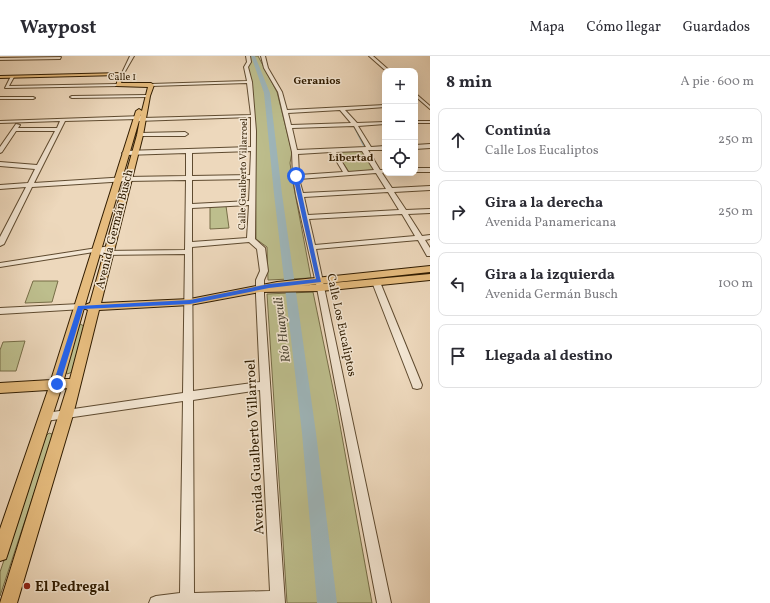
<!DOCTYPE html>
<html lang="es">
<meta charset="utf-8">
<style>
:root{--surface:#fff;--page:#f7f7f7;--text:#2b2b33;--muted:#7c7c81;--line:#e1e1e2}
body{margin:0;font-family:Vollkorn,serif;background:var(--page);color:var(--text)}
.controls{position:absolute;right:12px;top:12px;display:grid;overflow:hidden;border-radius:8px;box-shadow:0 4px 16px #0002}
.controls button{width:36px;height:36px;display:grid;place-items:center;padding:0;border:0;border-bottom:1px solid var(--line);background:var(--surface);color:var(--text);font:20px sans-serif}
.stop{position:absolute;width:12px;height:12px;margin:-9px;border:3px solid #2563eb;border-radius:50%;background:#fff}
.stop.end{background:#2563eb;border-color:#fff;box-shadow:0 1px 4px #0008}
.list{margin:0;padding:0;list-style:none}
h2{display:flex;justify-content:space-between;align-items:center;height:52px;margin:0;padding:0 16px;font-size:17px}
h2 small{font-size:13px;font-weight:400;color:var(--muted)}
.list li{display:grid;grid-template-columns:26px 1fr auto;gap:12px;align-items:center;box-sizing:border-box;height:64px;margin:0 8px 8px;padding:0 8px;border:1px solid var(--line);border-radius:8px}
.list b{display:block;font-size:15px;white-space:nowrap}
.list p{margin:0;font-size:13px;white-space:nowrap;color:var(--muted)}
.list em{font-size:13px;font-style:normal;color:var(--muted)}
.icon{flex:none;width:22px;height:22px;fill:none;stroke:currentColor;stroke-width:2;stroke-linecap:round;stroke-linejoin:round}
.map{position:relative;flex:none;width:430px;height:547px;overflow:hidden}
header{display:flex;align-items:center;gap:24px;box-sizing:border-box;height:56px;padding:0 20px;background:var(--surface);border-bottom:1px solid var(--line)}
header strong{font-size:19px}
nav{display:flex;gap:22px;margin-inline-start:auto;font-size:14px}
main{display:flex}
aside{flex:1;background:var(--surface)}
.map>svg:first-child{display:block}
</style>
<header>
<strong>Waypost</strong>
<nav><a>Mapa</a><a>Cómo llegar</a><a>Guardados</a></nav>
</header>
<main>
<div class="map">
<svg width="430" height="547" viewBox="0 0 430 547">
<rect width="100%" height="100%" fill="#edd8bc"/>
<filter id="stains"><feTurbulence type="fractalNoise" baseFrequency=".005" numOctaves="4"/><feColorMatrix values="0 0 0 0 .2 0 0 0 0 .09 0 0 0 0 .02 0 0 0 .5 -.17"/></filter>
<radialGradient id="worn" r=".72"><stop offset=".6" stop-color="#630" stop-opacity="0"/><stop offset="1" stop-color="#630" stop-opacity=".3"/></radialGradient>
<path fill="#bdbe8d" stroke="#766d47" d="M249,0H258L277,36L292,96L290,107L292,121L311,222L268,224L267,191L256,183L255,72L252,26L246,10L251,7Z
M361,94L375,114L349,116L336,96Z
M210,150H226L229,172L210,173Z
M33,225H58L52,246L25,247Z
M313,236L336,347L372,547H287L267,238Z
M80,268L84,270L72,315L70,317L67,318L66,315L78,270Z
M25,285L16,315H0V294L3,286Z
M49,377L52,378L53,380L0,540V516L46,380Z"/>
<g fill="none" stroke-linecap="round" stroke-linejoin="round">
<path fill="#9eb7bc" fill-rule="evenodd" d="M352,68L355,69L368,92L367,93L364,92Z"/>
<path fill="#9eb7bc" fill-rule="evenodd" d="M251,0H255L270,37L282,138L316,377L337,547H317L302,377L274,138L264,37Z"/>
<defs>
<path id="minor" d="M130,0H134L123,19H121Z
M246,0H250L251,6L248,11L252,26L256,75L255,183L265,192L268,215L264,224V239L285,547H149L151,542L156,540L180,537L183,345L46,365L42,364L41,361L42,358L46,357L183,337L185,198L101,199L97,197L100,195L0,211V207L110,190L114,192L113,194L104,195L185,194L186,124L127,125L32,131L4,188L0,190V181L26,131L0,133V129L28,127L35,113L0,110V106L37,109L55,75H16L2,96L0,97V91L16,68L20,69L18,72H57L60,65L0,67V65L143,60L145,61L143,62L251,59L247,27L151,30L149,29L151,28L247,25L244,11L247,6ZM251,61V91L125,95L122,97L125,99L186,97V120L127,121L34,127L65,65L137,63L135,64L137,65ZM251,95L250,119L192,120V97ZM250,123L249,145L192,148V124ZM249,149L247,182L192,186V152ZM249,186L257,193L260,215L256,224V239L260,326L193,335L192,191ZM260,334L270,535L194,537L193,344Z
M261,0H265L268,12L282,36L287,54L385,49V51L345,54L357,67L385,66V68L358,70L371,91L385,90V94H368L380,114H385V116L382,117L392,132L430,130V134L394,136L406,154L430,153V157L408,158L422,180L430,179V183L425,184L430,192V200H427L418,184L316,193L391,547H377L317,232L296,139L293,121L292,96L278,36L264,12ZM340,54L351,67L291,69L288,57ZM354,70L366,91L297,94L292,72ZM362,95L374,114L348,116L336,96ZM331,96L343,116L299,119L298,98ZM376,117L386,133L303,137L299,123ZM388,136L399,154L308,159L304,141ZM402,158L415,180L315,189L309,163Z
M369,0H373L390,15H386Z
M61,1L60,3L0,4V2Z
M11,20L14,21L9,30L118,28L120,29L118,30L5,32Z
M415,37L430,50V53L415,40Z
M147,39L149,41L72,42L70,41L72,40Z
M0,41H33L35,42L33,43H0Z
M415,65H430V67H415Z
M140,77L185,76L188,78L185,80H138V78Z
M430,88V92L415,93V89Z
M415,112H430V116H415Z
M373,224H376L380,226L422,329L421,332L417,333L413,332L412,329L372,226Z
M80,248L83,249L84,251L83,253L0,258V252Z"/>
<path id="major" d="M122,17L124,18L121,27H151L154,29L150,40L143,79L101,247L190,243L277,226L430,210V216L300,230L430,218V224L321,235L260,236L190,249L99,254L73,359L17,547H0L67,332L61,333L8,497L6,503L0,505V473L48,334L0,337V327L51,324L136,55L139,53L142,55L148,31L116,30L119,19L0,22V20ZM141,58L137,79L90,247L85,249ZM84,252L88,254L70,323H64Z"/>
</defs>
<use href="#minor" stroke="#5f4b30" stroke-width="2"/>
<use href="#major" stroke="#301c01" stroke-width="2"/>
<use href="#minor" fill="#f3e6d3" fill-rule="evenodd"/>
<use href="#major" fill="#e6bc7e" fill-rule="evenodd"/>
</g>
<path fill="#2563eb" d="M296,119L298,120L321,226L269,232L190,248L83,253L60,328L57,331L54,330L53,328L78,250L190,244L269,228L316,223L293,120Z"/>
<circle fill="#8f2418" stroke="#f3e6d3" stroke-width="1.5" cx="27" cy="530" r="4"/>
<g text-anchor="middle" stroke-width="3" stroke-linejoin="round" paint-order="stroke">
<g font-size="10" fill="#301c01" stroke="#f3e6d3">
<text x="122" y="24">Calle 1</text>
<text transform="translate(242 118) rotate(-89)" y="4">Calle Gualberto Villarroel</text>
</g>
<g font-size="11" font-weight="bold" fill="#301c01" stroke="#f3e6d3">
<text x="317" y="28">Geranios</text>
<text x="351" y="105">Libertad</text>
</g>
<g font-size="12" fill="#301c01" stroke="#f3e6d3">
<text transform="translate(114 173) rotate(-76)" y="4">Avenida Germán Busch</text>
<text transform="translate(342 269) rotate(78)" y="4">Calle Los Eucaliptos</text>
</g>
<g font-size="13" font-style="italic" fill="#514a39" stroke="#f3e6d3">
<text transform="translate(281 274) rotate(-97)" y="5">Río Huayculi</text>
</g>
<g font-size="14" fill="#301c01" stroke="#f3e6d3">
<text transform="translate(254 391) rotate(-93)" y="5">Avenida Gualberto Villarroel</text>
</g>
<g font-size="14" font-weight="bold" fill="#301c01" stroke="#f3e6d3" text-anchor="start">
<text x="35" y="535">El Pedregal</text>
</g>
</g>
<rect width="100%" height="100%" filter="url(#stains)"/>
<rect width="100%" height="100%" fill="url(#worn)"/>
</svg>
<div class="controls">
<button>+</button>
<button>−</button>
<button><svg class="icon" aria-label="locate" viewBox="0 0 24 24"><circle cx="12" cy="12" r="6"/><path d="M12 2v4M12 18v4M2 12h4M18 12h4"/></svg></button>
</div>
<div class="stop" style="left:296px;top:120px"></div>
<div class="stop end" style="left:57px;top:328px"></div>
</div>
<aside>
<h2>8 min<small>A pie · 600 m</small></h2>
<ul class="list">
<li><svg class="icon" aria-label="ahead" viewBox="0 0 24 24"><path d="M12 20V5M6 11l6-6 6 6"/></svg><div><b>Continúa</b><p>Calle Los Eucaliptos</p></div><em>250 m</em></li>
<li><svg class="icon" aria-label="right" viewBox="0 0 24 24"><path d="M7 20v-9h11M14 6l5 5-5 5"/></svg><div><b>Gira a la derecha</b><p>Avenida Panamericana</p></div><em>250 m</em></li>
<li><svg class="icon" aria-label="left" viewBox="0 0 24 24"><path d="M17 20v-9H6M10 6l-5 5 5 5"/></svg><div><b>Gira a la izquierda</b><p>Avenida Germán Busch</p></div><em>100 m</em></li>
<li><svg class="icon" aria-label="arrive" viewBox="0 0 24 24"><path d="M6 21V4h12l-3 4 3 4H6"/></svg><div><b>Llegada al destino</b></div></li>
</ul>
</aside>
</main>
